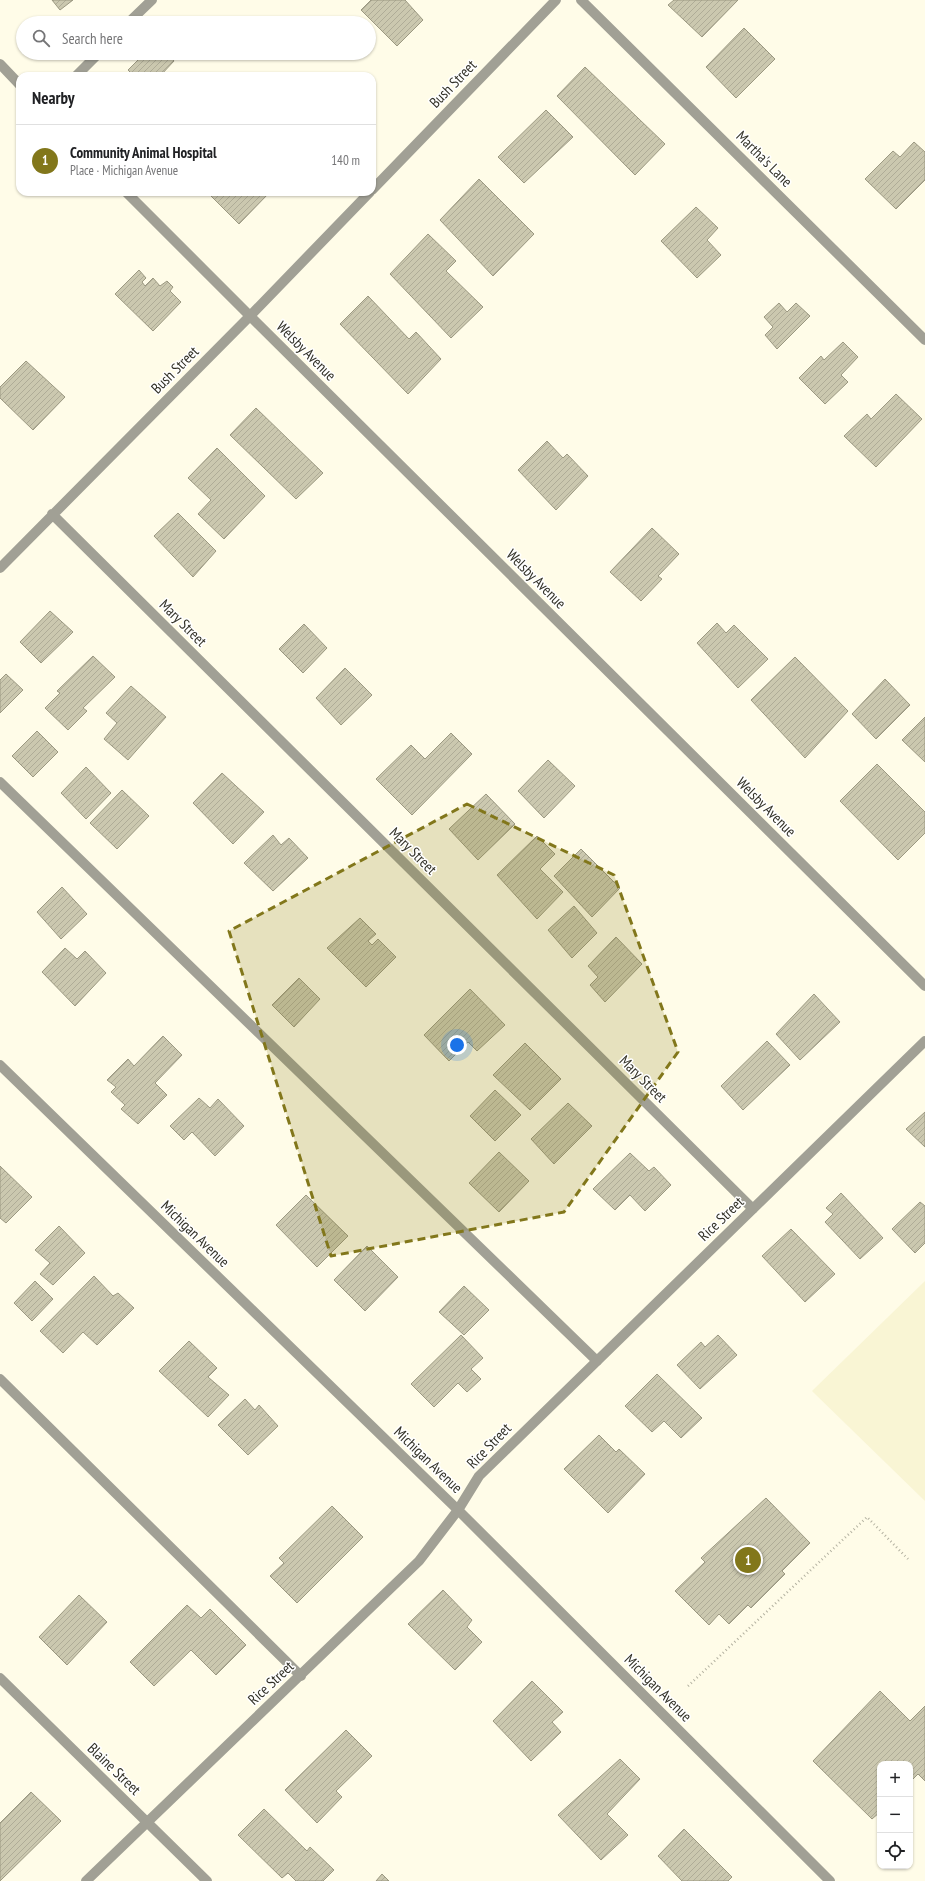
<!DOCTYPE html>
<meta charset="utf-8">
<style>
:root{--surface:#fff;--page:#f2f2f2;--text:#202124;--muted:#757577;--line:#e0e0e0;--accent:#82771b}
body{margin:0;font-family:"PT Sans Narrow",sans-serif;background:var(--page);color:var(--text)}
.controls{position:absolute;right:12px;bottom:12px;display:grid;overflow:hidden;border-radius:8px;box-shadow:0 1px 3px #0004}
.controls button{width:36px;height:36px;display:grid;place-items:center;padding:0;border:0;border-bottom:1px solid var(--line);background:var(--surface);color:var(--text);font:20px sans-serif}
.you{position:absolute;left:457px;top:1045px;width:14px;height:14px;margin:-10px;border:3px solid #fff;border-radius:50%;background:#1a73e8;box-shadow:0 0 0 6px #1a73e833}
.badge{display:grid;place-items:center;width:26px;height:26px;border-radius:50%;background:var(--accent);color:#fff;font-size:13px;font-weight:700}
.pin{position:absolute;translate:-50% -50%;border:2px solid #fff;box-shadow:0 1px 4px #0006}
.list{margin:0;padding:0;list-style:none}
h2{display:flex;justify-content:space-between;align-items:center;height:52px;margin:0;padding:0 16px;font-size:17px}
h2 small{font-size:13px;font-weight:400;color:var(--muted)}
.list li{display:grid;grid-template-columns:26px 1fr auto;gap:12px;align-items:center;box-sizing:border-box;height:72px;padding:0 16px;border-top:1px solid var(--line)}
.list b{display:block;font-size:15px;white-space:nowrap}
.list p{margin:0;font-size:13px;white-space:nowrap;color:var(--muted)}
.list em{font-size:13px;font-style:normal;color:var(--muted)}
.icon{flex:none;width:22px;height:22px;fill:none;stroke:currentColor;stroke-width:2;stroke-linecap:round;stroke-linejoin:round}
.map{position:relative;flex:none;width:925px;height:1881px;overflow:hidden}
.search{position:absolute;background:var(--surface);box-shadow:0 1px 3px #0004;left:16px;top:16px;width:360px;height:44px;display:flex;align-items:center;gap:10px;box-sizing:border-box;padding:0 14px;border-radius:22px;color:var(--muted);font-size:15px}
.panel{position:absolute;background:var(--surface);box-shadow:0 1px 3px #0004;left:16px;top:72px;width:360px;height:124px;border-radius:12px}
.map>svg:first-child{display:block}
</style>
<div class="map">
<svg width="925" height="1881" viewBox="0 0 925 1881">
<defs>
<pattern id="building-hatch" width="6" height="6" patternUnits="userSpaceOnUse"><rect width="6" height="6" fill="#cbc8af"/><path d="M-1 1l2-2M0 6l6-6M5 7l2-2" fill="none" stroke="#afac97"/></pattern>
</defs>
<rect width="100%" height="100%" fill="#fffce8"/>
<path fill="#f9f5d4" d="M925,1281V1501L812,1391Z"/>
<path fill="url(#building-hatch)" stroke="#9b9881" d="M52,0H73L60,10Z
M371,0H405L423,20L397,46L361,10Z
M674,0H738L702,37L668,5Z
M744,28L775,59L736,98L706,67Z
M145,53H167L174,61L160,76H134L128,70Z
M585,67L665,144L635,175L557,96Z
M546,110L573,137L524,183L498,157Z
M914,142L925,152V180L896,209L865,179L893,151L900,157Z
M479,179L534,234L493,276L440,220Z
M207,192H270L239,224Z
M696,207L718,228L707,240L721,255L697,278L661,241Z
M428,234L456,261L446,271L483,307L451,338L390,274Z
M139,270L146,278L142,282L145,286L153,278L160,286L167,281L173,287L170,291L181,302L153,331L115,294Z
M368,296L409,339L416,332L441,359L408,394L340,324Z
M779,303L787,312L796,303L810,316L777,349L765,335L773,327L764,317Z
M843,342L858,357L841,375L848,382L825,404L799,378L821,356L824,360Z
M26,361L65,397L33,430L0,398V387Z
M896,394L922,419L876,467L844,436L867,414L871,419Z
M256,408L323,473L296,499L230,435Z
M547,441L563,458L567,454L588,476L556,510L518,470Z
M217,448L265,496L224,539L198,514L211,500L188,478Z
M178,513L216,551L193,577L154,536Z
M652,528L679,554L658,576L662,579L641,601L610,572Z
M50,611L73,632L41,663L20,642Z
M717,623L726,633L734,625L768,659L738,688L697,643Z
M304,624L327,648L303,673L279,649Z
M93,656L115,677L83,708L87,711L68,730L45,708L60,693L57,691Z
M795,657L848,711L805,758L751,700Z
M345,668L372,695L341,725L316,698Z
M6,674L23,690L0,713V680Z
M885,679L910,705L876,739L852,714Z
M131,686L166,717L128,760L104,739L117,723L106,713Z
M925,717V762L902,740Z
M37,731L58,752L33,777L12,756Z
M451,733L472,754L412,815L376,779L411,745L425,759Z
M548,760L575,786L544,818L518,791Z
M877,764L925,812V833L898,860L840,801Z
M86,767L111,793L86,819L61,793Z
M222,773L264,812L233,844L193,803Z
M122,790L149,816L117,849L90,823Z
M486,794L515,824L478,860L449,829Z
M273,835L281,845L289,838L308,858L273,891L244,863Z
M537,836L555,854L540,869L563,892L537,919L497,875Z
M581,849L620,888L592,917L554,876Z
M62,887L87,914L61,939L37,912Z
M574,906L597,933L572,958L548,930Z
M360,918L376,934L368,941L372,945L378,939L396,957L366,987L327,948Z
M616,937L642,964L605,1002L590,985L598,977L588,966Z
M65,948L77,959L85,951L106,973L75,1006L42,972Z
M299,978L320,999L294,1027L272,1005Z
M470,989L505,1025L477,1051L468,1042L449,1061L424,1035Z
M814,994L840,1022L800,1060L776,1034Z
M163,1036L182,1055L155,1083L167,1095L138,1124L121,1109L125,1105L111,1092L116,1087L107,1080L128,1059L134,1066Z
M767,1041L790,1065L743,1110L721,1086Z
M525,1043L561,1079L530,1110L493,1075Z
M495,1090L521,1115L495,1141L470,1116Z
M199,1098L210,1108L218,1099L244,1126L215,1156L192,1132L184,1140L170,1126Z
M568,1103L592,1126L554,1164L531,1139Z
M925,1112V1147L906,1129Z
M499,1152L529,1181L499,1212L469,1183Z
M630,1153L649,1171L654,1167L671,1185L645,1211L630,1195L615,1210L593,1189Z
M0,1166L32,1197L6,1223L0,1218Z
M841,1193L883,1238L860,1259L825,1222L833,1214L826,1208Z
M306,1195L348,1236L317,1267L276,1225Z
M920,1202L925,1206V1243L915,1253L892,1229Z
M59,1226L85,1253L53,1285L40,1274L50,1263L35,1250Z
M791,1229L835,1274L805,1302L762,1256Z
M367,1246L398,1277L365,1311L334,1280Z
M94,1276L113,1296L118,1293L134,1308L97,1345L83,1332L63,1353L40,1331Z
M35,1281L53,1299L32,1321L14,1303Z
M464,1286L489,1310L464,1335L439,1312Z
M461,1335L483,1358L471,1369L481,1379L467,1392L458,1383L434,1407L411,1384Z
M718,1335L737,1355L700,1389L677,1365L701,1342L705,1347Z
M189,1341L217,1368L208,1377L229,1395L208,1417L159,1371Z
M657,1374L702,1418L681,1438L664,1421L652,1432L625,1406Z
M245,1399L255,1410L259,1405L278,1426L248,1455L218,1425Z
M599,1435L616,1452L619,1449L645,1474L608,1513L564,1469Z
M766,1498L810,1543L782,1571L785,1574L751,1608L748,1605L729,1624L719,1614L709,1625L675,1591L705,1562L701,1558Z
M332,1506L363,1537L297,1603L270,1576L284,1563L279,1558Z
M443,1590L472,1620L467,1627L482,1642L455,1670L408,1624Z
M79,1595L107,1622L67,1665L39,1637Z
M187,1605L201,1618L210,1609L246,1645L216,1675L191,1650L154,1686L130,1662Z
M532,1681L563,1712L552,1722L561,1732L531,1761L493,1721Z
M880,1691L910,1721L925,1706V1781L918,1774L910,1782V1764H880V1812L872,1819L813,1761Z
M346,1730L372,1756L336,1791L342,1797L317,1823L285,1790Z
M620,1759L640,1779L607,1814L628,1835L601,1860L558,1815Z
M31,1792L61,1821L0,1881V1823Z
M264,1809L307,1851L310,1847L334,1870L323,1881H296L288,1873L282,1878L238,1835Z
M684,1829L732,1877L728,1881H682L658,1856Z
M382,1874L389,1881H376Z"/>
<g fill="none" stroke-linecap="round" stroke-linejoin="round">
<path stroke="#b3b1a0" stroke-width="2.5" stroke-dasharray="1 3" stroke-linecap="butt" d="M688,1686L867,1517L908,1559"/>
<path stroke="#a1a095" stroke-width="10" d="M128,23L152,0
M76,76L99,53
M0,782L597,1361
M0,1379L301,1676"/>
<path stroke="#a1a095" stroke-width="10" d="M581,0L925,340
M0,64L20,85
M372,190L556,0
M126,192L250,316L925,986
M52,514L753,1209
M0,568L250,316L370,192
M0,1678L207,1881
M86,1881L419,1561L458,1510L479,1476L925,1041"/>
<path stroke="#a1a095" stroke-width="10" d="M0,1065L458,1510L830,1881"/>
</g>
<path fill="#82771b" fill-opacity="0.2" stroke="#82771b" stroke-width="3" stroke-dasharray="8 5" stroke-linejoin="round" d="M467,804L614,875L678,1052L564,1212L331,1256L229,931Z"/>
<g text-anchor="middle" stroke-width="3" stroke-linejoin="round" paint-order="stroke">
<g font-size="15" fill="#323127" stroke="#fff">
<text transform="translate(453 84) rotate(-46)" y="5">Bush Street</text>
<text transform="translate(764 159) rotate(45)" y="5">Martha's Lane</text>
<text transform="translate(306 351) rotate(45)" y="5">Welsby Avenue</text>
<text transform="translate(175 370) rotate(-45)" y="5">Bush Street</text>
<text transform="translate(536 579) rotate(45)" y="5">Welsby Avenue</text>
<text transform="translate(183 623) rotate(45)" y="5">Mary Street</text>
<text transform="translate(766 807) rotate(45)" y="5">Welsby Avenue</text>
<text transform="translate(413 851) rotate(45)" y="5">Mary Street</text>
<text transform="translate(643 1079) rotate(45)" y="5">Mary Street</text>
<text transform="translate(721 1219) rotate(-44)" y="5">Rice Street</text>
<text transform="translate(195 1234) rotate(44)" y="5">Michigan Avenue</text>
<text transform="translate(489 1446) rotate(-46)" y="5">Rice Street</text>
<text transform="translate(428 1460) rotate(44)" y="5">Michigan Avenue</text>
<text transform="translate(271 1683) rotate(-43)" y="5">Rice Street</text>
<text transform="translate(658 1688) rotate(45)" y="5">Michigan Avenue</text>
<text transform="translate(114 1769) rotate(44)" y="5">Blaine Street</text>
</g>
</g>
</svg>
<div class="controls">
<button>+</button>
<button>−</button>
<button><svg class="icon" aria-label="locate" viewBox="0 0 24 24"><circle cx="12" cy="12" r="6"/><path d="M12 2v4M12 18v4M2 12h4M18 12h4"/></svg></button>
</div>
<div class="you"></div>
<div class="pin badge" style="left:748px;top:1560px">1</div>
<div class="search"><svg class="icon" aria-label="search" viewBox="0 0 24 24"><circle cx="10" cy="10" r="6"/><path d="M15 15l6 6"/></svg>Search here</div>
<section class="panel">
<h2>Nearby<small></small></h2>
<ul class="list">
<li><span class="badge">1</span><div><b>Community Animal Hospital</b><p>Place · Michigan Avenue</p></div><em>140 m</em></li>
</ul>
</section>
</div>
